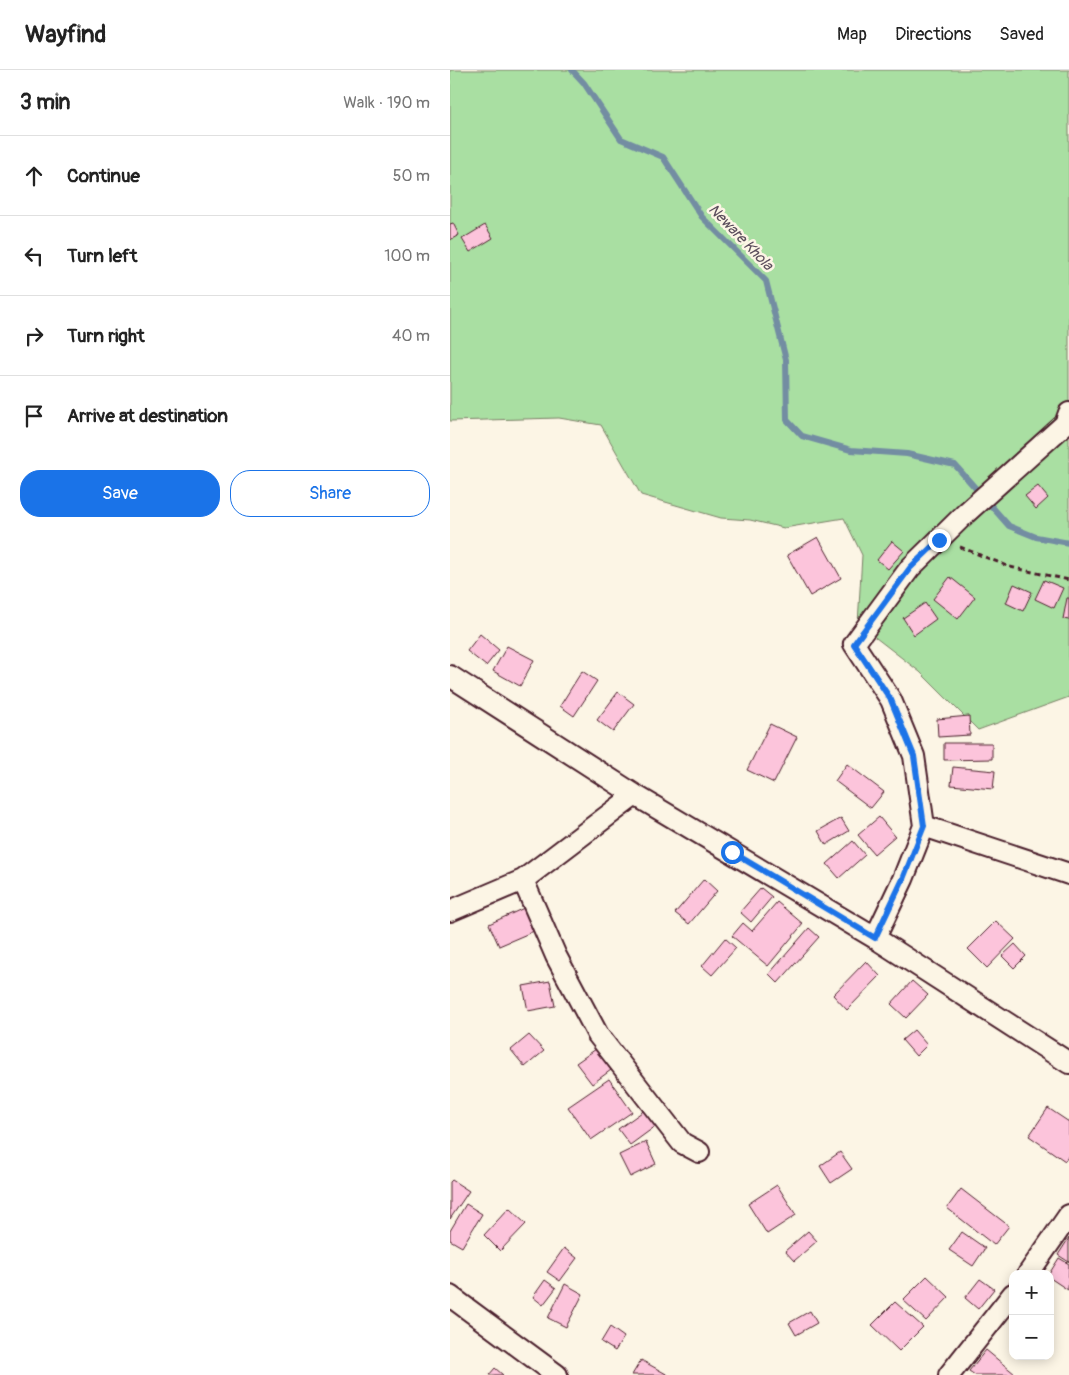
<!DOCTYPE html>
<meta charset="utf-8">
<style>
:root{--surface:#fff;--page:#f2f2f2;--text:#222;--muted:#767676;--line:#e0e0e0;--accent:#1a73e8}
body{margin:0;font-family:Pangolin,sans-serif;background:var(--page);color:var(--text)}
.controls{position:absolute;right:15px;bottom:15px;display:grid;overflow:hidden;border-radius:10px;box-shadow:0 2px 12px #0003}
.controls button{width:45px;height:45px;display:grid;place-items:center;padding:0;border:0;border-bottom:1px solid var(--line);background:var(--surface);color:var(--text);font:25px sans-serif}
.stop{position:absolute;width:15px;height:15px;margin:-11px;border:4px solid #1a73e8;border-radius:50%;background:#fff}
.stop.end{background:#1a73e8;border-color:#fff;box-shadow:0 1px 5px #0008}
.list{margin:0;padding:0;list-style:none}
h2{display:flex;justify-content:space-between;align-items:center;height:65px;margin:0;padding:0 20px;font-size:21px}
h2 small{font-size:16px;font-weight:400;color:var(--muted)}
.list li{display:grid;grid-template-columns:32px 1fr auto;gap:15px;align-items:center;box-sizing:border-box;height:80px;padding:0 20px;border-top:1px solid var(--line)}
.list b{display:block;font-size:19px;white-space:nowrap}
.list em{font-size:16px;font-style:normal;color:var(--muted)}
.actions{display:flex;gap:10px;padding:15px 20px}
.actions a{flex:1;padding:11px 0;border:1px solid var(--accent);border-radius:20px;text-align:center;font-size:18px;color:var(--accent)}
.actions .main{background:var(--accent);color:#fff}
.icon{flex:none;width:28px;height:28px;fill:none;stroke:currentColor;stroke-width:2;stroke-linecap:round;stroke-linejoin:round}
.map{position:relative;flex:none;width:619px;height:1305px;overflow:hidden}
header{display:flex;align-items:center;gap:30px;box-sizing:border-box;height:70px;padding:0 25px;background:var(--surface);border-bottom:1px solid var(--line)}
header strong{font-size:24px}
nav{display:flex;gap:28px;margin-inline-start:auto;font-size:18px}
main{display:flex}
aside{flex:1;background:var(--surface)}
.map>svg:first-child{display:block}
</style>
<header>
<strong>Wayfind</strong>
<nav><a>Map</a><a>Directions</a><a>Saved</a></nav>
</header>
<main>
<aside>
<h2>3 min<small>Walk · 190 m</small></h2>
<ul class="list">
<li><svg class="icon" aria-label="ahead" viewBox="0 0 24 24"><path d="M12 20V5M6 11l6-6 6 6"/></svg><div><b>Continue</b></div><em>50 m</em></li>
<li><svg class="icon" aria-label="left" viewBox="0 0 24 24"><path d="M17 20v-9H6M10 6l-5 5 5 5"/></svg><div><b>Turn left</b></div><em>100 m</em></li>
<li><svg class="icon" aria-label="right" viewBox="0 0 24 24"><path d="M7 20v-9h11M14 6l5 5-5 5"/></svg><div><b>Turn right</b></div><em>40 m</em></li>
<li><svg class="icon" aria-label="arrive" viewBox="0 0 24 24"><path d="M6 21V4h12l-3 4 3 4H6"/></svg><div><b>Arrive at destination</b></div></li>
</ul>
<div class="actions"><a class="main">Save</a><a>Share</a></div>
</aside>
<div class="map">
<svg width="619" height="1305" viewBox="0 0 619 1305">
<rect width="100%" height="100%" fill="#fcf5e5"/>
<filter id="ink" filterUnits="userSpaceOnUse"><feTurbulence type="fractalNoise" baseFrequency=".02" numOctaves="2"/><feDisplacementMap in="SourceGraphic" scale="10" xChannelSelector="R" yChannelSelector="G"/><feConvolveMatrix kernelMatrix="1 2 1 2 8 2 1 2 1" color-interpolation-filters="sRGB"/></filter>
<g filter="url(#ink)">
<path fill="#a9dfa2" stroke="#7a7f66" d="M0,0H619V627L528,660L470,602L408,554L412,485L394,448L334,458L300,450L271,448L191,425L151,355L109,348L0,351Z"/>
<g fill="none" stroke-linecap="round" stroke-linejoin="round">
<path stroke="#738da2" stroke-width="6" d="M122,0L134,13L171,69L213,87L252,147L316,211L336,290L337,350L352,366L401,380L457,384L505,395L559,456L586,467L619,473"/>
</g>
<path fill="#fcc4db" stroke="#4a1f2b" d="M3,153L9,165L0,170V154Z
M35,155L43,168L20,182L12,169Z
M588,416L598,428L586,439L575,426Z
M368,467L391,508L360,526L337,485Z
M442,471L454,481L438,499L427,490Z
M500,507L525,527L508,549L483,529Z
M594,510L613,518L604,538L585,529Z
M564,514L582,522L573,541L556,533Z
M617,528H619V550L613,549Z
M475,533L486,549L464,565L453,548Z
M30,564L49,580L36,596L17,581Z
M57,576L84,590L70,616L43,601Z
M132,601L147,611L124,646L110,636Z
M168,622L184,634L163,662L147,650Z
M519,646L520,665L488,667L487,649Z
M320,654L347,667L324,713L297,700Z
M494,673H542V689L494,690Z
M397,694L434,722L421,738L385,711Z
M503,697L545,701L543,719L501,715Z
M429,747L445,766L424,784L408,765Z
M391,748L399,761L376,775L368,761Z
M403,771L415,785L389,808L377,794Z
M254,809L267,821L239,854L225,843Z
M311,818L322,827L301,852L290,842Z
M327,832L353,854L318,896L282,866L293,853L302,861Z
M74,838L84,861L49,876L39,854Z
M546,851L565,869L537,898L518,879Z
M359,858L369,867L328,913L319,904Z
M275,868L286,878L262,905L252,896Z
M565,874L576,886L564,898L552,886Z
M416,891L430,906L397,940L383,925Z
M100,911L105,936L78,941L73,916Z
M462,911L478,925L456,948L441,934Z
M464,960L477,975L466,986L452,970Z
M79,965L94,981L75,997L61,980Z
M146,979L161,1000L142,1014L126,993Z
M159,1009L182,1042L141,1070L118,1037Z
M199,1037L210,1053L180,1075L168,1059Z
M598,1038L619,1052V1085L615,1091L579,1066Z
M196,1072L206,1094L180,1107L169,1085Z
M390,1082L402,1099L381,1113L370,1096Z
M2,1110L19,1121L0,1149V1112Z
M327,1115L346,1145L317,1164L298,1134Z
M511,1119L559,1156L544,1175L497,1138Z
M16,1134L32,1144L12,1177L0,1170V1161Z
M59,1138L76,1154L50,1181L34,1165Z
M358,1161L367,1171L344,1191L335,1181Z
M512,1162L535,1178L523,1196L499,1180Z
M619,1168V1192L608,1185Z
M114,1178L127,1188L110,1211L97,1202Z
M609,1188L619,1194L618,1220L600,1208V1204H599Z
M477,1206L499,1227L476,1251L453,1230Z
M530,1209L544,1219L528,1239L515,1228Z
M95,1210L106,1218L93,1235L83,1227Z
M115,1214L133,1224L116,1257L98,1248Z
M445,1232L473,1257L449,1281L422,1255Z
M360,1241L367,1253L346,1265L339,1253Z
M160,1257L174,1267L165,1281L151,1272Z
M536,1280L565,1304L564,1305H525L519,1301Z
M191,1290L218,1305H182Z
M45,1298L53,1305H39Z"/>
<g fill="none" stroke-linecap="round" stroke-linejoin="round">
<defs>
<path id="minor" d="M0,606L185,725L425,868L619,993
M185,725L73,810L106,886L148,965L232,1073L249,1082
M474,756L619,804
M0,841L73,810
M425,868L453,809L474,756L464,686L441,630L404,574L460,498L516,443L615,354L619,343
M578,1204L619,1145
M0,1226L107,1305
M499,1305L563,1224"/>
</defs>
<use href="#minor" stroke="#4a1f2b" stroke-width="24"/>
<path stroke="#4a1f2b" stroke-width="3" stroke-dasharray="5 4" stroke-linecap="butt" d="M510,477L560,497L619,510"/>
<use href="#minor" stroke="#fcf5e5" stroke-width="20"/>
</g>
</g>
<g fill="none" stroke-linecap="round" stroke-linejoin="round" filter="url(#ink)">
<path stroke="#1a73e8" stroke-width="6" d="M282,782L425,868L453,809L474,756L464,686L441,630L404,574L460,498L489,470"/>
</g>
<g text-anchor="middle" stroke-width="5" stroke-linejoin="round" paint-order="stroke">
<g font-size="15" font-style="italic" fill="#5b4d5c" stroke="#fcf5e5">
<text transform="translate(291 167) rotate(46)" y="5">Neware Khola</text>
</g>
</g>
</svg>
<div class="controls">
<button>+</button>
<button>−</button>
</div>
<div class="stop" style="left:282px;top:782px"></div>
<div class="stop end" style="left:489px;top:470px"></div>
</div>
</main>
